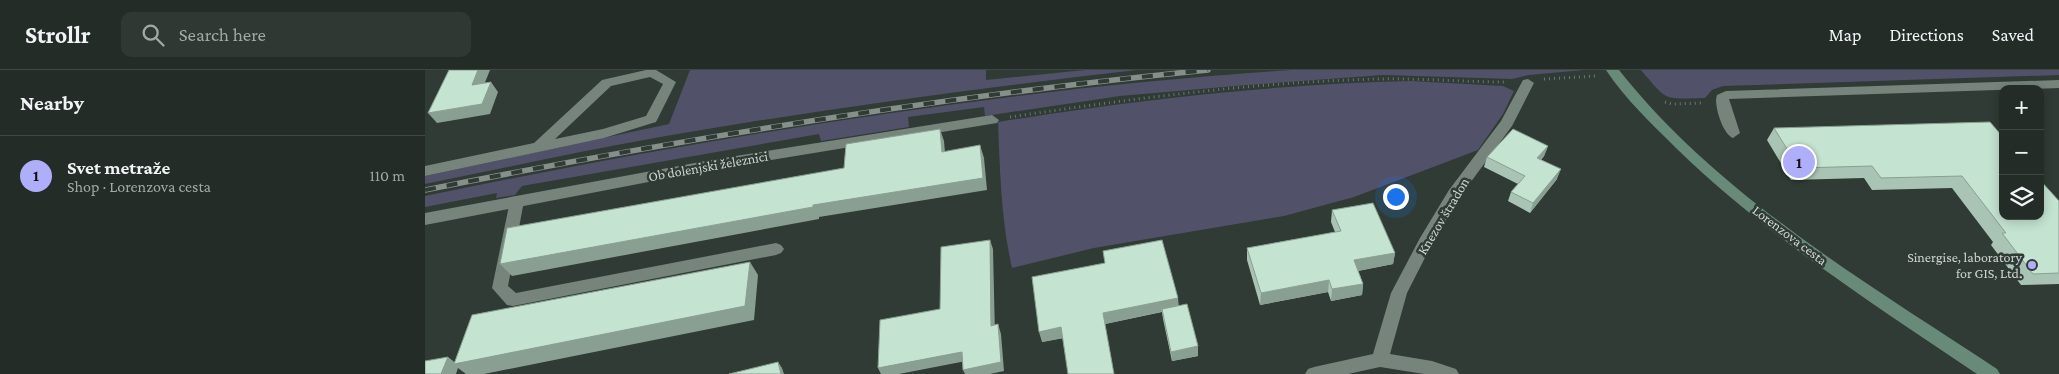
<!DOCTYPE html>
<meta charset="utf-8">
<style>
:root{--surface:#232c27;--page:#2f3833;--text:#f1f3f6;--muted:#a3a7a7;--line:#404844;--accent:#afaefa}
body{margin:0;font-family:"Crimson Pro",serif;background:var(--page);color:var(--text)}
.controls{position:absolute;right:15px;top:15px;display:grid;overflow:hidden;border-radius:10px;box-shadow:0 2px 12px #0003}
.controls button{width:45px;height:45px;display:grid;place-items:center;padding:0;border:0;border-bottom:1px solid var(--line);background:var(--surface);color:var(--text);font:25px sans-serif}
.you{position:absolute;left:970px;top:126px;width:18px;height:18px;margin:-12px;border:4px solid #fff;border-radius:50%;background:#1a73e8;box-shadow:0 0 0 8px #1a73e833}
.badge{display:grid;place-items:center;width:32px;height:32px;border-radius:50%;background:var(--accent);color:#111;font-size:16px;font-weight:700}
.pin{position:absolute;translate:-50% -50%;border:2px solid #fff;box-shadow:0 1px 5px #0006}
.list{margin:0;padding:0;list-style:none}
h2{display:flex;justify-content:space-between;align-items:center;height:65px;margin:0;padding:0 20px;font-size:21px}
h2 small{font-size:16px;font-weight:400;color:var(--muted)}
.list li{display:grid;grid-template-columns:32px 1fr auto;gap:15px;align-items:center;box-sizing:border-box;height:80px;padding:0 20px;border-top:1px solid var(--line)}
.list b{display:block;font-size:19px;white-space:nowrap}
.list p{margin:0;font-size:16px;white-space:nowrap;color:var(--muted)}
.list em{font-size:16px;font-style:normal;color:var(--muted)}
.icon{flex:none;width:28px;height:28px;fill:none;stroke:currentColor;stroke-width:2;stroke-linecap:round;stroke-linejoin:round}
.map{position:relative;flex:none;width:1634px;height:304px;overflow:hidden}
header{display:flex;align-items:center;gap:30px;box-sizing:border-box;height:70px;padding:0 25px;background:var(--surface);border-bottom:1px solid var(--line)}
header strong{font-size:24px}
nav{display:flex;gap:28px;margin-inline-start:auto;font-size:18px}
.search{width:350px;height:45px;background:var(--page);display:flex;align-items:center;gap:12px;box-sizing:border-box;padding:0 18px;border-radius:10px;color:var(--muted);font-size:19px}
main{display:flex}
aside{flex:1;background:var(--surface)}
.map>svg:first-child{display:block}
</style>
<header>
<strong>Strollr</strong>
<div class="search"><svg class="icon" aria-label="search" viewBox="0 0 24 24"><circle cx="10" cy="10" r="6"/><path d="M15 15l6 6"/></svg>Search here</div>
<nav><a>Map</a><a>Directions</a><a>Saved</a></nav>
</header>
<main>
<aside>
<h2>Nearby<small></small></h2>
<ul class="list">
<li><span class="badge">1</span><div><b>Svet metraže</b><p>Shop · Lorenzova cesta</p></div><em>110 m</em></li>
</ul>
</aside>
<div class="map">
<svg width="1634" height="304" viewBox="0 0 1634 304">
<rect width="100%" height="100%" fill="#2f3b34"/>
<path fill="#515169" d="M265,0H561V10L660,0H712C554,18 397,39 241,66C160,80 80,98 0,114V106L244,54Z
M867,0H1159L1104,5L1087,9L958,5L822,15L695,26L560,46L559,37L483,47L484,57L396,71L394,64L97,116L90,125L71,128L72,123L0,137V126C286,67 575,19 867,0Z
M1216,0H1634V5L1298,16L1287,20L1280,28C1238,29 1243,32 1216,0Z
M986,11L1078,16L1089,21L1078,44L1053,80L929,127L859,146L669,178L587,198C576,150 575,101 573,52C709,30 848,14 986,11Z"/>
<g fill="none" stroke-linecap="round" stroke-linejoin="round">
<path stroke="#6c7670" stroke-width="3" stroke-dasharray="1 4" stroke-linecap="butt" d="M1119,9L1171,6
M1240,32L1248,34L1278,33
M585,47C706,29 829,12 952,9C995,8 1038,12 1081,12"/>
<path fill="#77847c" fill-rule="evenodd" d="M221,0H231L251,12L231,52L179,68L0,106V96L109,73L177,10ZM225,7L238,14L221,46L178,59L130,69L186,16Z
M92,126L97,127L99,131L83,216L91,223L351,173L356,175L359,179L356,183L351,185L88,236L82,235L67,218L85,131L87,127Z"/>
<path fill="#77847c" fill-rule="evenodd" d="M1103,9L1109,13L1087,56L1034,128L1009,170L982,223L965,284L1007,291L1031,299L1034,304H999L955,297L923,304H880L883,299L889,297L948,284L966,223L995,168L1024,120L1076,51L1098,10Z
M1634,10V18L1304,29L1315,63L1308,68C1298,65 1288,34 1292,25L1301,21Z
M567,45L574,50L572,53L286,100L0,155V143L286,90Z"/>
<path fill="#688a78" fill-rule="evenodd" d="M1181,0H1194C1294,126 1439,211 1572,299L1575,304H1552C1448,234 1342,166 1252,79C1227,54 1200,29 1181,0Z"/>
<defs>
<path id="rail" d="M0,120C260,68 520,26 783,0"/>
</defs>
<use href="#rail" stroke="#868f8a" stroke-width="5.5"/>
<use href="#rail" stroke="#2f3b34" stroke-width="4" stroke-dasharray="11" stroke-linecap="butt"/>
</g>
<path fill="#a9c3b4" d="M1349,58L1634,131V214L1596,215L1566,175L1568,172L1527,118L1447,120L1439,108L1366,110L1342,70Z
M1123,76L1119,86L1116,90L1132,109L1105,143L1083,131L1086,122L1093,114L1059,97L1062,87Z
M907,140L970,183L968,194L933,201L938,214L937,225L906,231L903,222L835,235L822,190V178L910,162L906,152Z
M680,193L753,228V236L773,276V286L747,291L738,249L737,242L680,254L638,268L617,272Z"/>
<path fill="#899f92" d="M53,0H65L55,25L47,15Z
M66,12L73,22L65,44L12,53L3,43Z
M515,59L519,71L521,94L517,82Z
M555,75L559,88L562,120L394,147V149L87,206L75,194L388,135Z
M1123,76L1119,86L1109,98L1112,88Z
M1136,99L1132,109L1105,143L1108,133Z
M565,170L568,179L570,265L566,256Z
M970,183L968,194L927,202L929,190Z
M325,192L333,205L329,250L59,304H41L33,298L31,304H16L23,287L32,294Z
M904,210L903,222L835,235L836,223Z
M938,214L937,225L906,231L907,219Z
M753,228L754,238L680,254L678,243Z
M573,254L576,264L579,301L565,304H540L538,300Z
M636,257L639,268L617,272L614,262Z
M773,276V286L747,291L746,282Z
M537,282L541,291L474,304H456L453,298Z
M353,292L357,298L359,304H356Z"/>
<path fill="#c4e3d1" stroke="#899f92" d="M24,0H53L47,15L66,12L57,34L3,43Z
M1565,52L1578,67V146H1615V110L1634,131V203L1608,204L1577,163H1581L1537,106L1456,108L1447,96L1374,98L1349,58Z
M515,59L517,82L555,75L558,108L388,135V137L75,194L82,158L419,98L421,74Z
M1088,59L1123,76L1112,88L1136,99L1108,133L1086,122L1100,106L1062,87Z
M948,133L970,183L929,190L938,214L907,219L904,210L836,223L822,178L916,161L907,140Z
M565,170L566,256L573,254L576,292L538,300L537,282L453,298L455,250L515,239L516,177Z
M737,170L753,228L678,243L689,304H643L636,257L614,262L607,207L680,193L678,181Z
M325,192L320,236L29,294L47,245Z
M762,234L773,276L746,282L737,239Z
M23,287L16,304H0V291Z
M353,292L356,304H304Z"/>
<circle fill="#afaefa" stroke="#2f3b34" stroke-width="2" cx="1607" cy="195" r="5"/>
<g text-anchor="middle" stroke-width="5" stroke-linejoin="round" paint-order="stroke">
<g font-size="14" fill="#ced5d1" stroke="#2f3b34">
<text transform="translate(283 96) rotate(-10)" y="5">Ob dolenjski železnici</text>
<text transform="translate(1018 146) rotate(-59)" y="5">Knezov štradon</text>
<text transform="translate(1365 165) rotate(37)" y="5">Lorenzova cesta</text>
</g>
<g font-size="14" fill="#ced5d1" stroke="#2f3b34" text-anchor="end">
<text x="1597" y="192">Sinergise, laboratory<tspan x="1597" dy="16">for GIS, Ltd.</tspan></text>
</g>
</g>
</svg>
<div class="controls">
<button>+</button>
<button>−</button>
<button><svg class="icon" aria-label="layers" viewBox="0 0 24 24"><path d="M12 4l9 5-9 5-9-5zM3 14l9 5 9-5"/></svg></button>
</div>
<div class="you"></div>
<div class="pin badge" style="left:1374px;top:92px">1</div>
</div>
</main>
